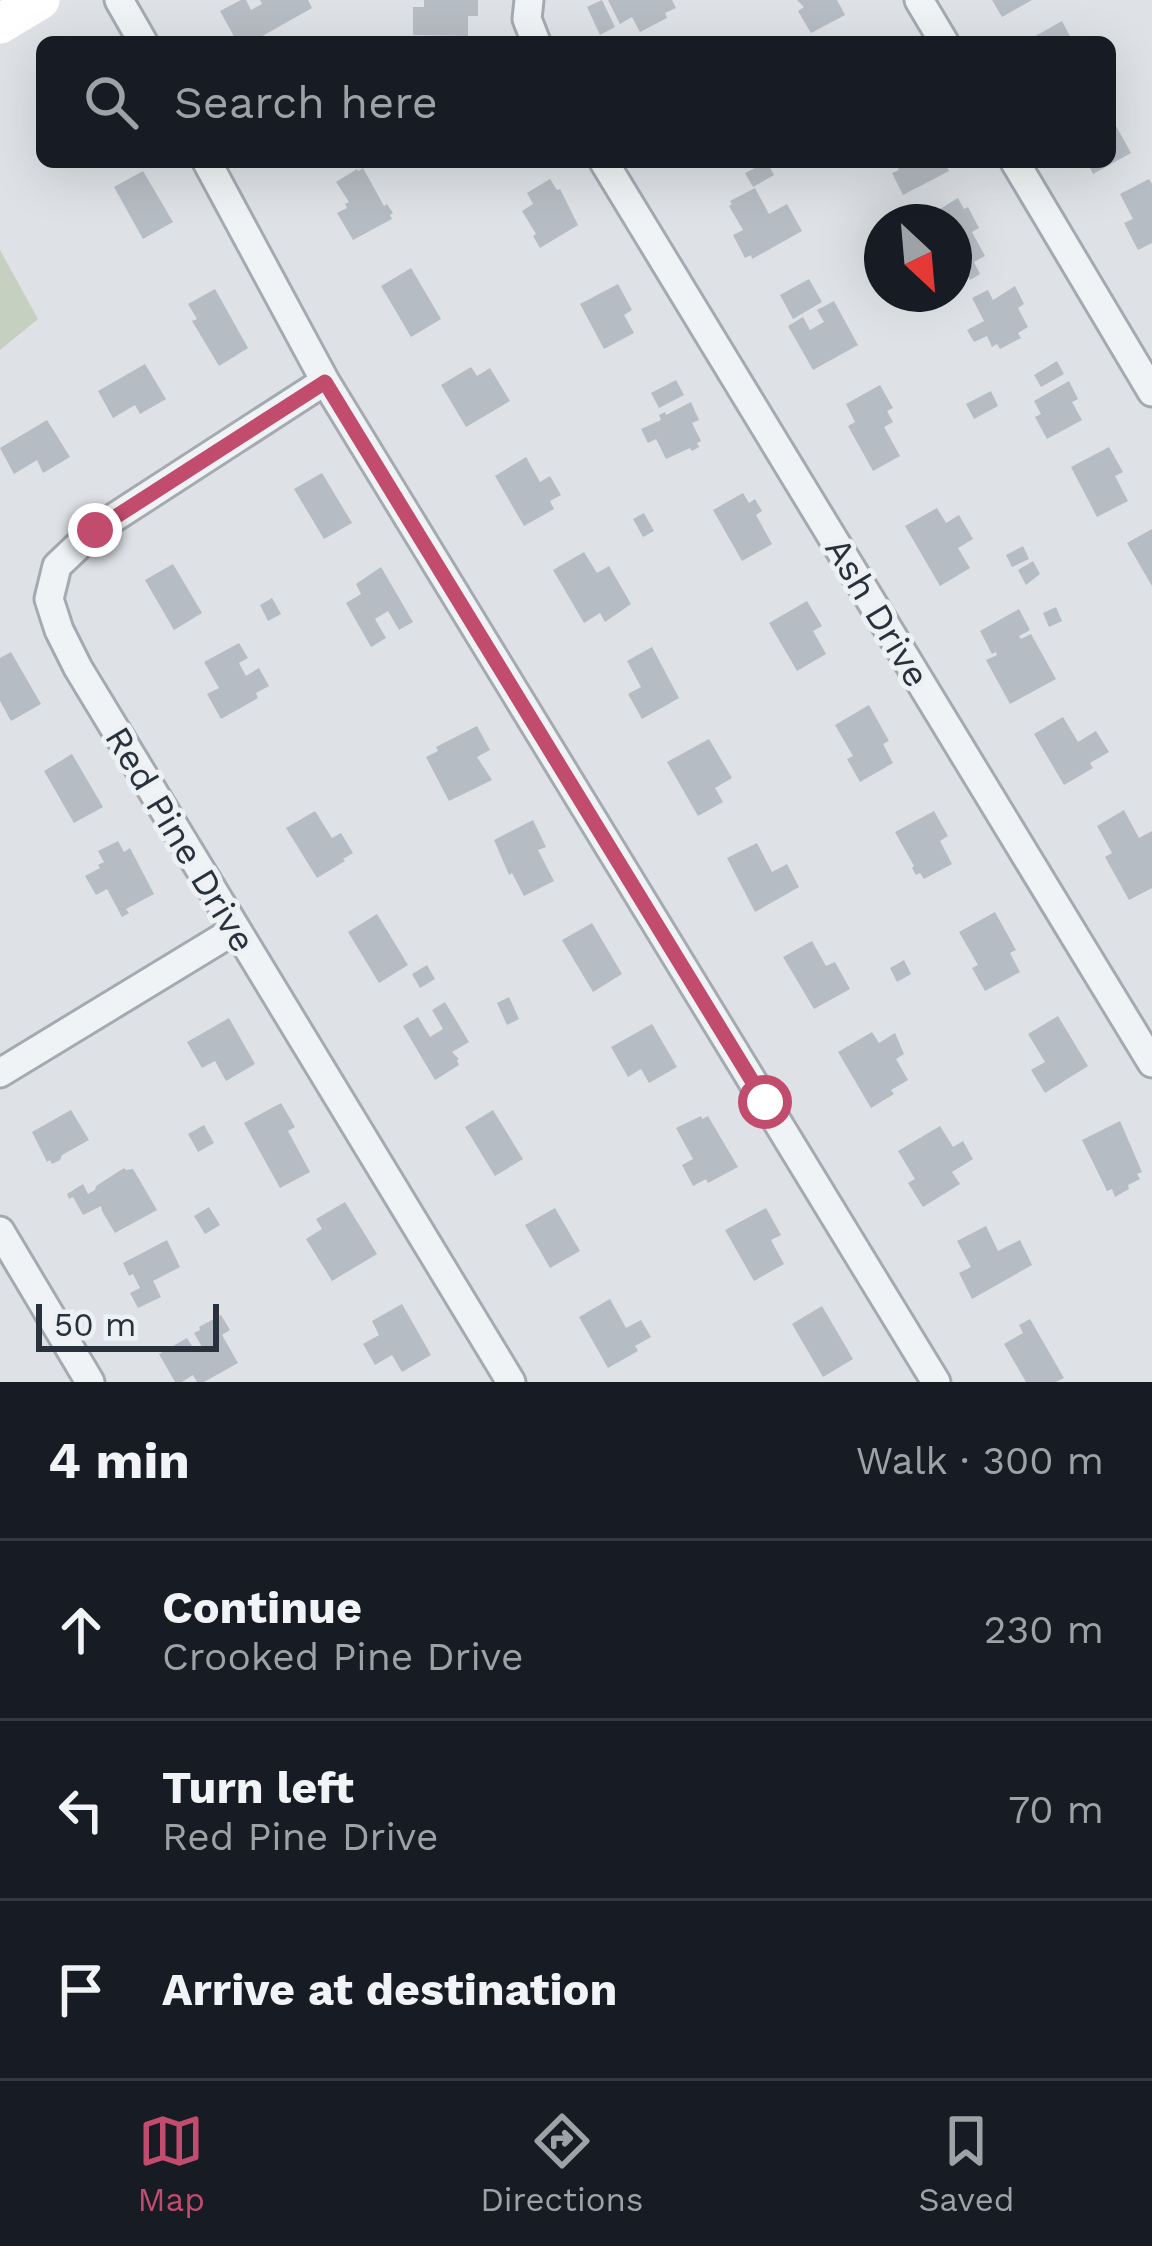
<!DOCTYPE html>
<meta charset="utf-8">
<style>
:root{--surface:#171b24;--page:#242831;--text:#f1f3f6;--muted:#9ea1a6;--line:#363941;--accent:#c24c6d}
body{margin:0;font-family:"Work Sans",sans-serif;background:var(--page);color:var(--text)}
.compass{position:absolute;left:864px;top:204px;width:108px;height:108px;border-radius:50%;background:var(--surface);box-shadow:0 12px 48px #0002;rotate:154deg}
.scale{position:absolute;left:36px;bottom:30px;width:183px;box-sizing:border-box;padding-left:12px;border:6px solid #29323c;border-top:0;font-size:33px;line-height:42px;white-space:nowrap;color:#29323c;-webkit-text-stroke:9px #edf1f4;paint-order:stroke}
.stop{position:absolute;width:36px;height:36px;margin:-27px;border:9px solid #c24c6d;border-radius:50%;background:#fff}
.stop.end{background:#c24c6d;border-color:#fff;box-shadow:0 3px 12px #0008}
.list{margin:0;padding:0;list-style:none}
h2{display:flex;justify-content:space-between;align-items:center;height:156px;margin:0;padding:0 48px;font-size:51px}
h2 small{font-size:39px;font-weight:400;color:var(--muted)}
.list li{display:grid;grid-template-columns:78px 1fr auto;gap:36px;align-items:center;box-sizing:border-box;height:180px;padding:0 48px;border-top:3px solid var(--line)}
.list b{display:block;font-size:45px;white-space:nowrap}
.list p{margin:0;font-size:39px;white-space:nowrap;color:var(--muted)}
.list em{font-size:39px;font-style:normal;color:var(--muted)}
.icon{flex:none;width:66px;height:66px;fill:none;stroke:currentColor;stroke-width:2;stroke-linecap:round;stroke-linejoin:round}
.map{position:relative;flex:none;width:1152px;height:1382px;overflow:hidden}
.search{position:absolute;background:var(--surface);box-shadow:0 12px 48px #0002;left:36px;right:36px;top:36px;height:132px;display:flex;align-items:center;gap:30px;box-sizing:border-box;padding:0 42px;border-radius:18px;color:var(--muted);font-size:45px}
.sheet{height:696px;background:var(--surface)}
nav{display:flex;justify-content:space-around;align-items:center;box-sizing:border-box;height:168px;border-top:3px solid var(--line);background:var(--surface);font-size:33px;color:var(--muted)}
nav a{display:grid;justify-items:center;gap:6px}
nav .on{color:var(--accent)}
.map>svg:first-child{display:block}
</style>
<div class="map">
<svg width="1152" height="1382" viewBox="0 0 1152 1382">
<rect width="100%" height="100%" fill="#dee2e6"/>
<path fill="#c6d0c0" d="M0,250L38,319L0,350Z"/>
<path fill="#b6bcc3" d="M241,0H246L251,10L262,4L260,0H308L312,8L252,42H237L220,11Z
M424,0H478V16H468V36L413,35V7H424Z
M602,0L615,27L600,35L587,7Z
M608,0H672L676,8L665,13L667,18L640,32L632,17L620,24Z
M797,0H837L845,15L811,33L798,11L804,7Z
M992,0H1032L1002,17Z
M1062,21L1073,42H1025Z
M1110,115L1131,153L1093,174L1087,162H1110Z
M767,162L774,175L753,187L745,173Z
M894,162H945L949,171L903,195L892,173L899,170Z
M363,168L384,206L387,204L393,213L390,215L392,219L353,240L337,213L347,208L345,204L349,202L336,182L357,169L358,171Z
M143,171L173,222L143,239L114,187Z
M550,179L557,190L560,189L578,225L540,248L533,236L536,234L522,211L533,204L527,193Z
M1149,179L1152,184V243L1138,250L1124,223L1133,219L1120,194Z
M755,188L769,214L787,204L802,231L752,259L751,255L745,258L733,235L743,230L729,206L732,204L730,201Z
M958,198L964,209L968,207L979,228L972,232L985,256L974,262L980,274L970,280L963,268L954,273V222H947L940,209Z
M411,268L441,319L411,337L381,286Z
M809,279L822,302L793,319L780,295Z
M618,284L632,310L624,315L634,333L604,349L580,304Z
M1015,286L1024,304L1018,308L1028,327L1018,333L1021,338L1000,349L997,344L992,347L987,336L974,342L967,330L984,321L972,298L988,290L993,300Z
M215,289L248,348L219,366L192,321L197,319L188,304Z
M834,301L858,345L813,370L788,326L803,317L810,330L824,322L817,310Z
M1057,361L1064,374L1041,387L1034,375Z
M145,364L166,399L140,414L135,405L113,418L98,391Z
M471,367L477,376L490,368L510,401L466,427L441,385Z
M676,380L684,395L659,408L651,393Z
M1069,381L1078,399L1072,402L1082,420L1047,439L1035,417L1041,414L1034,401Z
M880,385L893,408L887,411L893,422L884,427L900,456L873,471L848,426L855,422L846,404Z
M991,391L998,406L974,419L966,404Z
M691,402L699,420L692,423L701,441L697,443L699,447L692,451L690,448L666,459L656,439L648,443L641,429L661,420L659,415L665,412L666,415Z
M47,420L70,457L43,473L37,460L14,474L0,448Z
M1109,447L1123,472L1115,476L1128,501L1097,517L1071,467Z
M526,457L540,482L550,476L561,495L550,501L554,509L524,526L495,476Z
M322,473L352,523L324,539L294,489Z
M743,493L749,503L755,499L762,511L756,515L772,544L742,561L713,510Z
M937,508L946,523L959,515L973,539L958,548L970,568L940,586L905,526Z
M644,513L654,531L643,537L633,519Z
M1152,529V586L1127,543Z
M1023,546L1029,559L1012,567L1006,555Z
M584,552L597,573L609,566L631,604L605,622L600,613L584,623L553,570Z
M1033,561L1040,574L1026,585L1018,570Z
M173,564L202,613L174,630L145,580Z
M381,567L413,622L399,630L388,611L375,619L386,638L371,647L346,603L361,594L356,584Z
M272,598L281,614L268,621L260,605Z
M807,601L822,626L813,631L826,654L797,671L769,623Z
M1056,607L1062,621L1049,627L1043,613Z
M1019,609L1030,630L1019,636L1021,639L1031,634L1056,679L1010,704L986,660L997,655L996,652L992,654L980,631Z
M239,643L248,658L239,663L246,676L259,668L269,686L256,693L258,698L221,719L207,694L219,688L204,662Z
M652,647L679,698L642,719L628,694L641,687L627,661Z
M11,652L41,704L11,721L0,701V658Z
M869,705L889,741L883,744L893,763L860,782L847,759L853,756L835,725Z
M1063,717L1078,742L1096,731L1109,752L1090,763L1093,768L1064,785L1034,734Z
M477,726L490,750L477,757L492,780L449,801L426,757L438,751L436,747Z
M709,739L732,778L715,788L723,802L698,816L667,762Z
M72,754L103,807L74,823L44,771Z
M1124,810L1139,838L1152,831V888L1129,900L1105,857L1112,853L1097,826Z
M315,811L332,838L341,833L353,853L343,859L345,861L317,878L286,828Z
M934,811L948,836L940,841L952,864L924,879L920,873L916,875L912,868L914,866L895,832Z
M533,820L546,847L538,850L554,881L524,896L512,873L509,875L494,840Z
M118,841L124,852L130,848L154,894L126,909L129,913L122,917L107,889L96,895L85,876L100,868L98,865L104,862L98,851Z
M757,843L772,872L787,864L799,887L755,912L727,858Z
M995,912L1016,950L1010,953L1020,972L985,991L972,968L978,965L959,932Z
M377,914L408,965L379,983L348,932Z
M592,923L622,974L593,992L562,940Z
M812,941L826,966L835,962L850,989L814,1009L783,957Z
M904,960L911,974L897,982L890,968Z
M427,965L435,979L420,988L412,974Z
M509,997L519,1019L507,1025L497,1003Z
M445,1002L469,1042L452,1052L459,1059L457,1060L459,1065L435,1080L403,1026L418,1017L430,1037L443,1029L432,1010Z
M1058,1016L1088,1066L1045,1093L1031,1070L1045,1062L1028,1034Z
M229,1018L255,1064L226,1081L215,1061L202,1068L187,1042Z
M652,1024L677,1067L649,1083L641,1069L628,1077L611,1047Z
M872,1032L879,1043L895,1033L904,1054L896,1059L908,1080L891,1090L894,1094L871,1108L838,1052Z
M281,1103L295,1127L288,1131L310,1172L280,1188L244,1123Z
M71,1110L89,1140L62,1155L60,1160L52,1164L50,1160L47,1162L32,1132Z
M493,1110L523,1159L495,1176L465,1127Z
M701,1116L702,1119L708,1116L738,1167L708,1183L706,1179L693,1186L682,1165L693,1159L676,1128Z
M1120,1121L1142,1172L1137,1174L1140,1179L1128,1185L1129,1189L1115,1197L1112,1189L1107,1191L1082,1140Z
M204,1125L214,1143L198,1152L188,1134Z
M940,1126L953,1147L963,1141L973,1159L952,1172L960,1184L923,1207L908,1183L915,1179L898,1151Z
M124,1168L126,1170L133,1169L157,1210L115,1233L102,1211L101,1206L83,1215L73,1197L69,1199L67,1194L83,1184L88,1194L95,1190L96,1186Z
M345,1202L377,1254L332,1281L306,1239L322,1229L316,1219Z
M209,1207L220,1225L205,1234L194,1216Z
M555,1208L580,1251L550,1268L525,1225Z
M766,1208L781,1235L771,1240L784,1264L754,1281L725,1230Z
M986,1226L998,1251L1020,1240L1032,1265L972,1299L959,1273L971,1267L957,1241Z
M167,1240L180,1267L153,1281L161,1297L138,1308L130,1293L140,1288L133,1274L129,1276L123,1263Z
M610,1299L626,1328L641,1320L651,1337L635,1346L638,1351L608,1368L579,1317Z
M402,1304L431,1355L402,1372L392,1355L375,1365L363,1344L379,1335L372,1321Z
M822,1306L853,1359L823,1377L792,1324Z
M221,1315L230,1330L222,1335L238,1363L204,1382H197L193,1375L182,1382H175L159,1354L187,1338L195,1351L202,1347L194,1333L200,1330L199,1327Z
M1030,1319L1064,1378L1056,1382H1026L1004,1344L1023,1333L1019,1325Z"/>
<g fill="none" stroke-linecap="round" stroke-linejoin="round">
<defs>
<path id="street" d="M119,0L143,42
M529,0L527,19L536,42
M919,0L944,42
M207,162L325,381L936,1382
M604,162L1152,1063
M1015,162L1152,392
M325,381L95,530L57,566L49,599L59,630L78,668L511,1382
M0,1073L235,930
M0,1231L90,1382"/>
</defs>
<use href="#street" stroke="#a4aab0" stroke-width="33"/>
<use href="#street" stroke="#f0f3f5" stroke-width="27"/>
<path stroke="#fff" stroke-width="39" d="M0,24L40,0"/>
</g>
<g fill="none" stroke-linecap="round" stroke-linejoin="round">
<path stroke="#c24c6d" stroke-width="15" d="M95,530L325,382L765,1102"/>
</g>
<g text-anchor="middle" stroke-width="10" stroke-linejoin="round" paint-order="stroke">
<g font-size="36" fill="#29323c" stroke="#edf1f4">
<text transform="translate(878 612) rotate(59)" y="13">Ash Drive</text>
<text transform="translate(181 839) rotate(59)" y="13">Red Pine Drive</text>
</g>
</g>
</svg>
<svg class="compass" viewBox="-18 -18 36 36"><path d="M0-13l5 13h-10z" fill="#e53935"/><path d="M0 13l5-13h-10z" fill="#9ea1a6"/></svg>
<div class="scale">50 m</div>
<div class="stop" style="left:765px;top:1102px"></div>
<div class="stop end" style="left:95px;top:530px"></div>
<div class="search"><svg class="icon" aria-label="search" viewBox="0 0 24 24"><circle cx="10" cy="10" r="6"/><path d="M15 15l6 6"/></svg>Search here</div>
</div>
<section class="sheet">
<h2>4 min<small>Walk · 300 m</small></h2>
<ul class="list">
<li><svg class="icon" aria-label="ahead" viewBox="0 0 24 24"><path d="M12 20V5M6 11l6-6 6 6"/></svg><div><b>Continue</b><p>Crooked Pine Drive</p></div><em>230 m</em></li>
<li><svg class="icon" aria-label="left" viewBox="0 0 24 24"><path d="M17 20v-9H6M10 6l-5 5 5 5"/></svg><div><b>Turn left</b><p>Red Pine Drive</p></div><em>70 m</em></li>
<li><svg class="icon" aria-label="arrive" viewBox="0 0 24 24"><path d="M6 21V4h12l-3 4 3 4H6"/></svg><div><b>Arrive at destination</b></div></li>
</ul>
</section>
<nav>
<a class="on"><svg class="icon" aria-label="map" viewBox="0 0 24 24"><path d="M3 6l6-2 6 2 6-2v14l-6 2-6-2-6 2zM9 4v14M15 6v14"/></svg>Map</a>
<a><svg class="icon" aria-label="directions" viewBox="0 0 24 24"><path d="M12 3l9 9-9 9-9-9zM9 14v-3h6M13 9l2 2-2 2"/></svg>Directions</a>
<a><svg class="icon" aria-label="saved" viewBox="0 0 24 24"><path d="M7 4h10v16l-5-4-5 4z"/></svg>Saved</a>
</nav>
